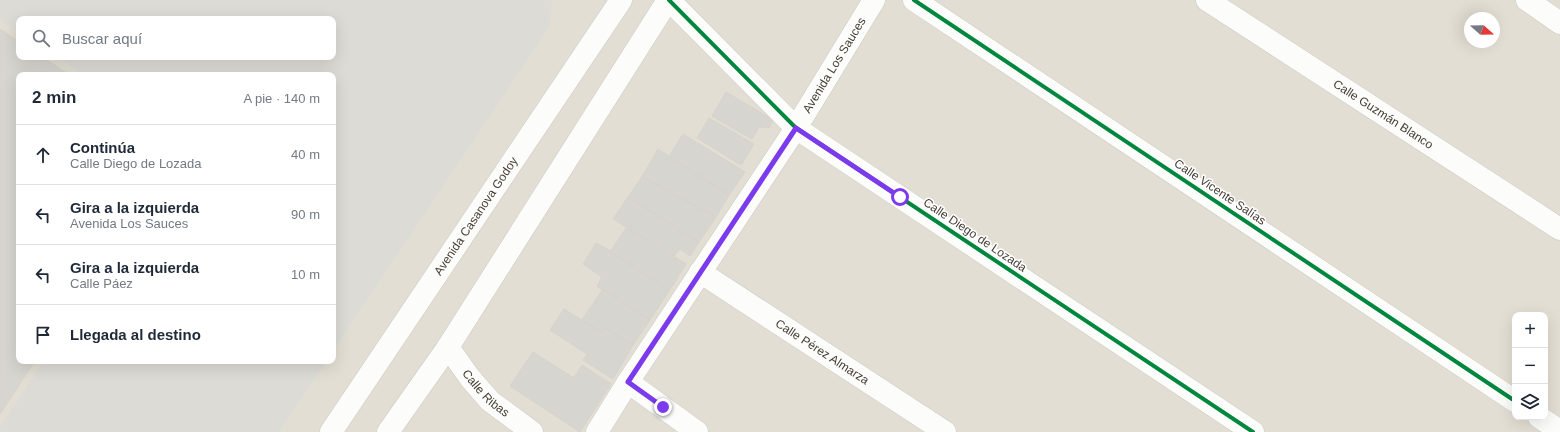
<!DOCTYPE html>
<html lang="es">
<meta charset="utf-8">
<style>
:root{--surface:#fff;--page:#f2f2f3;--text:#1f2937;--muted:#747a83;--line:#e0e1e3}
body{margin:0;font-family:Arial,sans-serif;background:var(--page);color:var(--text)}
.controls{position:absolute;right:12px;bottom:12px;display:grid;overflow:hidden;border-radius:8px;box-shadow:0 4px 16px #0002}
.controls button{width:36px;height:36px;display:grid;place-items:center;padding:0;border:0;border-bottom:1px solid var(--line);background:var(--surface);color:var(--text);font:20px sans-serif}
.compass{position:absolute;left:1464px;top:12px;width:36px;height:36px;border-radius:50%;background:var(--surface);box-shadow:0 4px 16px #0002;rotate:110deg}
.stop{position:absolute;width:12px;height:12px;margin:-9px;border:3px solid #7c3aed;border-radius:50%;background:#fff}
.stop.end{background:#7c3aed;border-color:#fff;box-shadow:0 1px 4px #0008}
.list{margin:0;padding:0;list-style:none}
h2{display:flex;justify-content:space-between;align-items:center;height:52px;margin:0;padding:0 16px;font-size:17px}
h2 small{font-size:13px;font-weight:400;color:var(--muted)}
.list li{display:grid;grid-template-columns:26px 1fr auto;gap:12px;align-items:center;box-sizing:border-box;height:60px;padding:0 16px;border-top:1px solid var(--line)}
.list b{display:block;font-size:15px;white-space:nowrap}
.list p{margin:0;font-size:13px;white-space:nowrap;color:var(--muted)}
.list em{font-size:13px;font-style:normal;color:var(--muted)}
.icon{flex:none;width:22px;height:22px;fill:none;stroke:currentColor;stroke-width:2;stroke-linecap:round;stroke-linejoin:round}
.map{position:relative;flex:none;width:1560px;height:432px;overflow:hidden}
.search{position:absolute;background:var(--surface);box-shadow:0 4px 16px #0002;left:16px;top:16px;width:320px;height:44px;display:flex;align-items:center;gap:10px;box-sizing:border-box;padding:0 14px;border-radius:8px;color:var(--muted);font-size:15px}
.panel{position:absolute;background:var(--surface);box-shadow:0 4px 16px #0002;left:16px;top:72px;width:320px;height:292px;border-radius:8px}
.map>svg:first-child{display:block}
</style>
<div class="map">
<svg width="1560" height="432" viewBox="0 0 1560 432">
<rect width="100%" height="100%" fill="#eeece6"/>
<path fill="#e2ded3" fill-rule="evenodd" d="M0,0H1560V432H0ZM1470,18H1494V42H1470ZM19,19H333V57H19ZM19,75H333V361H19ZM1515,315H1545V417H1515Z"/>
<path fill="#dddbd6" d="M0,0H551L552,3L550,26L333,351V75H84L57,57H333V19H19V32L0,19Z
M44,361H326L279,432H0V427Z"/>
<path fill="#d7d5cf" stroke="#d6d3cc" d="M0,29L19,42V57H42L70,75H19V361H35L0,414Z
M726,92L773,120L769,128L759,127L752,139L712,116Z
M709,118L754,144L741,165L697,138Z
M683,134L745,172L729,195L669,157Z
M658,149L729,195L716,217L642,177Z
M642,177L716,217L699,242L628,197Z
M628,197L699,242L690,256L680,249L674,256L613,219Z
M627,227L686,264L669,291L610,252Z
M596,243L611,251L669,291L650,320L597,286L602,277L583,264Z
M603,289L650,320L633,345L604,327L601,332L582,320Z
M564,309L601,332L604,327L633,345L613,379L583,360L587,354L550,330Z
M533,352L574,378L582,365L611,384L580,432L510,386Z"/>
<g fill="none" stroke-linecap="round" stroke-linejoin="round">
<defs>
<g id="minor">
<path d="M669,0L796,128L1253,432"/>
<path d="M914,0L1515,401"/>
<path id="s1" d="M1207,0L1560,229"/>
<path d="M1527,0L1560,23"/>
<path id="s2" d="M700,272L945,432"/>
<path id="s3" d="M448,347L470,378L490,401L532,432"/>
<path d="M628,382L697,432"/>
<path d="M1539,417L1560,431"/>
<path id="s4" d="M331,432L621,0"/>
<path d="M388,432L448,347L668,0"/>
<path id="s5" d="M597,432L628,382L796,128L874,0"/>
</g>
</defs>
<use href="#minor" stroke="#cccac4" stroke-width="23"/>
<use href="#minor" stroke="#fcfcfb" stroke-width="22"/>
<defs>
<path id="cycleway" d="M669,0L796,128L1253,432
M914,0L1515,401"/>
</defs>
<use href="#cycleway" stroke="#fff" stroke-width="6"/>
<use href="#cycleway" stroke="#00873e" stroke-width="4"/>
</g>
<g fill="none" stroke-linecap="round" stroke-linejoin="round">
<path stroke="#7c3aed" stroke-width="5" d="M663,407L628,382L796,128L900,197"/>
</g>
<g text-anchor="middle" stroke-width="3" stroke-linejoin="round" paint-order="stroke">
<g font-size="12" fill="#433d33" stroke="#fff">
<text dy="4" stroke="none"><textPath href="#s5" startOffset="437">Avenida Los Sauces</textPath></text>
<text dy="4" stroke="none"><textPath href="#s1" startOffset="210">Calle Guzmán Blanco</textPath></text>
<text transform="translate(1220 192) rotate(34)" y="4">Calle Vicente Salías</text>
<text dy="4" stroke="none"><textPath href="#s4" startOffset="260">Avenida Casanova Godoy</textPath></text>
<text transform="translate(975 235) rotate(34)" y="4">Calle Diego de Lozada</text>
<text dy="4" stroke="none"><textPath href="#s2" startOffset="146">Calle Pérez Almarza</textPath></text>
<text dy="4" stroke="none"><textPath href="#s3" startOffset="60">Calle Ribas</textPath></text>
</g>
</g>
</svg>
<div class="controls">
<button>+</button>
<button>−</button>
<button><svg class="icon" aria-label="layers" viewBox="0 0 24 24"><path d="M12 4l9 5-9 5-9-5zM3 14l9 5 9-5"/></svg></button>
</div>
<svg class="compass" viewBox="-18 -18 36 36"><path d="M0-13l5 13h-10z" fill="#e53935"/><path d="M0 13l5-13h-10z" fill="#747a83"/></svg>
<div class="stop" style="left:900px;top:197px"></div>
<div class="stop end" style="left:663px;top:407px"></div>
<div class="search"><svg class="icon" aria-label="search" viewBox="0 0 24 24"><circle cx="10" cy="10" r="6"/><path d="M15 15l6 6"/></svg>Buscar aquí</div>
<section class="panel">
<h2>2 min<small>A pie · 140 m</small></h2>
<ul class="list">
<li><svg class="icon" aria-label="ahead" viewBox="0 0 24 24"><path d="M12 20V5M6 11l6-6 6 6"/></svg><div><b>Continúa</b><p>Calle Diego de Lozada</p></div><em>40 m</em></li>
<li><svg class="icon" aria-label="left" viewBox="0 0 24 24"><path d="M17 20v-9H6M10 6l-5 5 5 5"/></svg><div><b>Gira a la izquierda</b><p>Avenida Los Sauces</p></div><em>90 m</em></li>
<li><svg class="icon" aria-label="left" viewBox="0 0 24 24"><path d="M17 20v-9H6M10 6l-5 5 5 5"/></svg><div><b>Gira a la izquierda</b><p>Calle Páez</p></div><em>10 m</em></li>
<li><svg class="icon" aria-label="arrive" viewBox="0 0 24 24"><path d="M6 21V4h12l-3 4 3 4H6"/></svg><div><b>Llegada al destino</b></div></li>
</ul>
</section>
</div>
